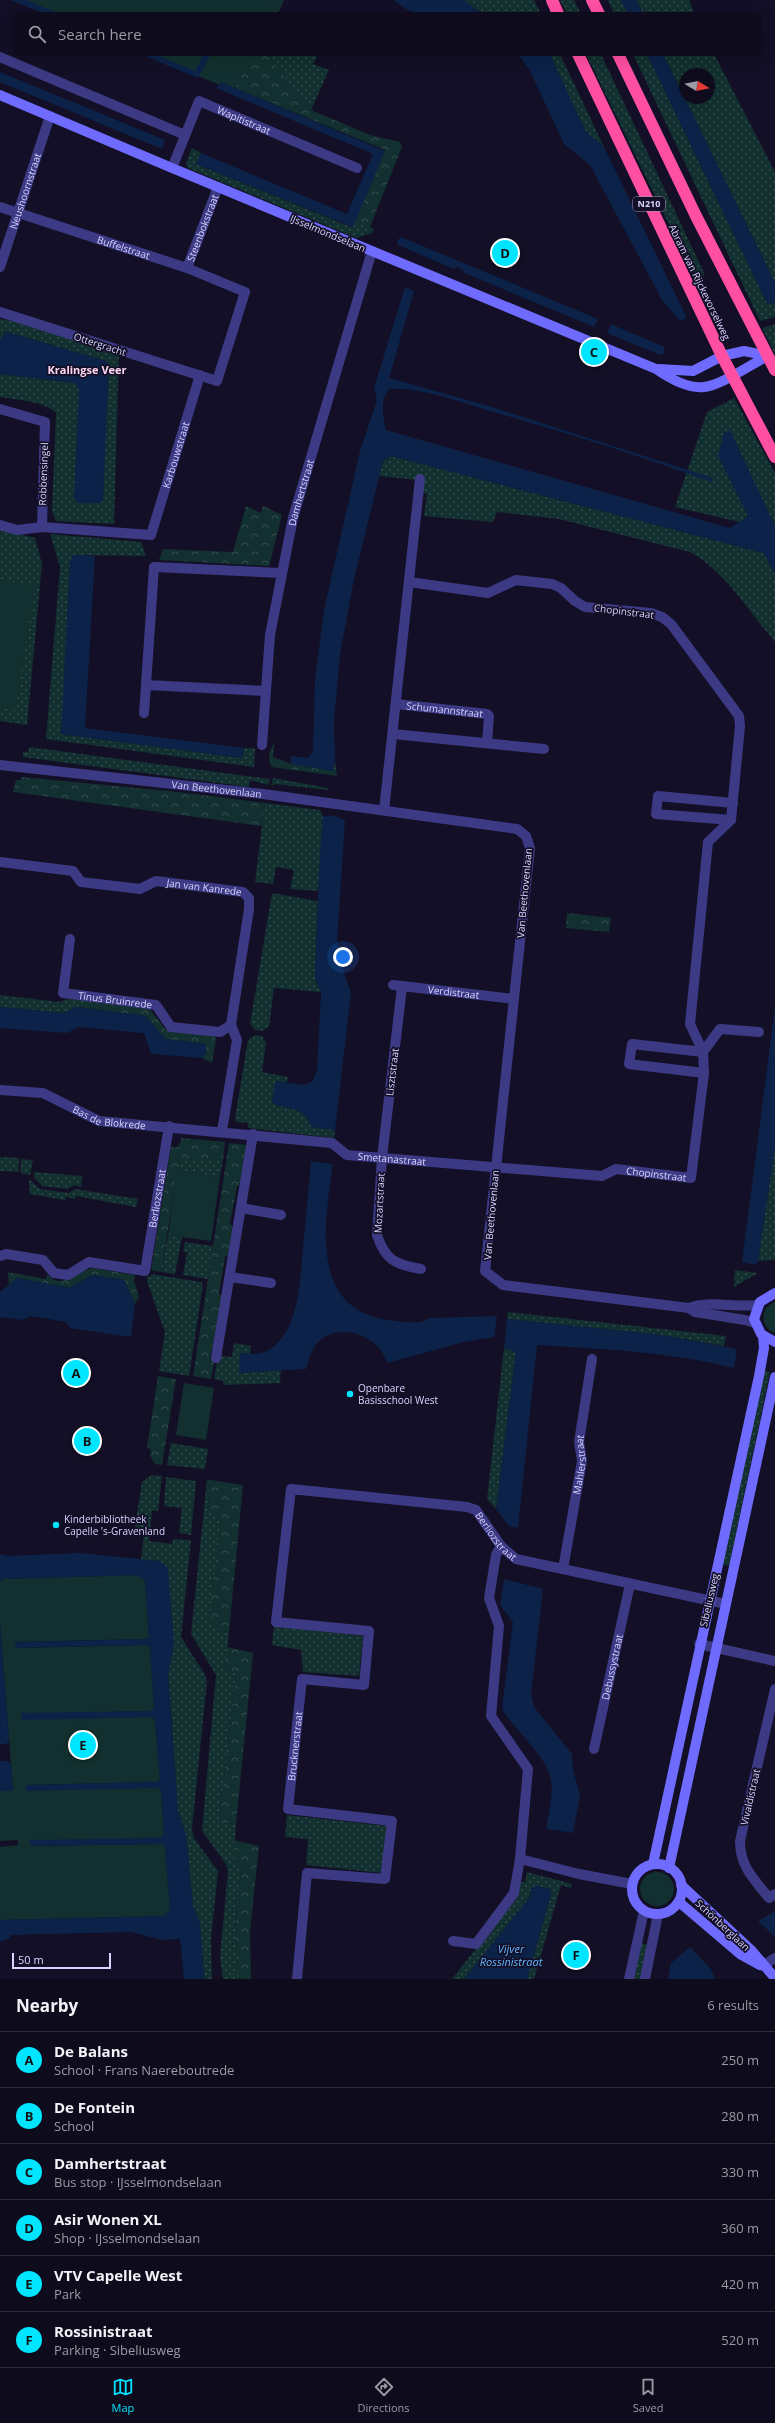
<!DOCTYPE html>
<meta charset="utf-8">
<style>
:root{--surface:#0e0b1c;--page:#171425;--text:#f1f3f6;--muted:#9b9ba3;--line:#2e2b3b;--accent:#00e5ff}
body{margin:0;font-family:"Open Sans",sans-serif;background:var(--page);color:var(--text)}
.compass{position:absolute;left:679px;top:68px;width:36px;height:36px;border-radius:50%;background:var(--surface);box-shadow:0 4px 16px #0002;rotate:100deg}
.scale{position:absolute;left:12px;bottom:10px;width:99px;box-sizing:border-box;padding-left:4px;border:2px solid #d9d4ff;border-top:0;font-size:11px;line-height:14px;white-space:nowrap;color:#d9d4ff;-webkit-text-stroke:3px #130f26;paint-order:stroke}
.you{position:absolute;left:343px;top:957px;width:14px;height:14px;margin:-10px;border:3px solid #fff;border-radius:50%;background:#1a73e8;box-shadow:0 0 0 6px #1a73e833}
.badge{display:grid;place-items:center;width:26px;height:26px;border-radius:50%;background:var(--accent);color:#111;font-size:13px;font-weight:700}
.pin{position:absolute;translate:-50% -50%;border:2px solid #fff;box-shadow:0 1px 4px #0006}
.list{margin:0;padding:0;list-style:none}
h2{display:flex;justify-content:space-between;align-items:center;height:52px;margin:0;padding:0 16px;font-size:17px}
h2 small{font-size:13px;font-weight:400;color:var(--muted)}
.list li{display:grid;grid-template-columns:26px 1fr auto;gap:12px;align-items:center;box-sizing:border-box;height:56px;padding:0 16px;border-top:1px solid var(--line)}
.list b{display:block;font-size:15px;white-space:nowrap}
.list p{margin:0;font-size:13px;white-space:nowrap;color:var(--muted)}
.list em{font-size:13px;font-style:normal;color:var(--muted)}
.icon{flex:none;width:22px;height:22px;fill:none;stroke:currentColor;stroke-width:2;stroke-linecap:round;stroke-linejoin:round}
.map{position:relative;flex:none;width:775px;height:1979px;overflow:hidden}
.search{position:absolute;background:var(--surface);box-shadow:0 4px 16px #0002;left:12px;right:12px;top:12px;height:44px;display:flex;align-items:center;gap:10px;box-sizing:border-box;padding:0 14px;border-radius:12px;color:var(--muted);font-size:15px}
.sheet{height:388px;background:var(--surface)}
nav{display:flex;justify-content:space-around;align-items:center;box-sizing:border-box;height:56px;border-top:1px solid var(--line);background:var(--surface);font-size:11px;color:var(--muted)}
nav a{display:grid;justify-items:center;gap:2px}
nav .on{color:var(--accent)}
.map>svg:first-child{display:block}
</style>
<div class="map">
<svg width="775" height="1979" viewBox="0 0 775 1979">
<defs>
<pattern id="grass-dots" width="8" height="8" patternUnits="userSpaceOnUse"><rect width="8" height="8" fill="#12302f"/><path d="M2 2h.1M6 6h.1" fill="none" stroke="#344d4e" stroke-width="1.8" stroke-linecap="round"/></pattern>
<pattern id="forest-crowns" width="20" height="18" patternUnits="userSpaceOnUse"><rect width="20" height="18" fill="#12302f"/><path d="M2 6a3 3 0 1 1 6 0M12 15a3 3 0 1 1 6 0" fill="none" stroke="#344d4e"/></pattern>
</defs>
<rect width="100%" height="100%" fill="#130f26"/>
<path fill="url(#grass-dots)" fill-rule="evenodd" d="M464,0H534L542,16C515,16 484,22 464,0Z
M560,0H574L582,16H568Z
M608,0H621L629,16H615Z
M636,0H689L696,16H644Z
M265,52H319L313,64L329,70L311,110Z
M548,52H559L604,147L586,132Z
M585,52H600L705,275L697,282Z
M632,52H646L767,303L772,304L775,302V317L760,321Z
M662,52H713L775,172V283ZM685,74H709V98H685Z
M192,148L201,153L196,164L351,227L355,221L374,229L372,233L356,238L188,168L186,164Z
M0,319L52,327L119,347L114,524L56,521L52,511L56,413C45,401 16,400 0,397V374L75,383L79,390L109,365L106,361L7,332L0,340Z
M775,324V354L762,328Z
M734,398L775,473V526L771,516L742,502L748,516L740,522L675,507L707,412Z
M391,456L764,553L775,574V642C749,612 726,572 690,552L559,519L497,512L493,522L424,516L427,494L417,492L418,480L379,476L383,461Z
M0,529L35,538L42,564L27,725L0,721Z
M50,534L141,542L146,556L74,555L61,734L242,758L244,748H255L254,767L46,739L60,567Z
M29,747L270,779L268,785L250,780L249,787L23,757V752H28Z
M273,778L328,788L327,790L276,784L271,786Z
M265,803L320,810L323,816L318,891L290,889L294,870L276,867L273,884L255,882Z
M272,893L318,901L315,978L321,992L274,988L269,1027L262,1031L255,1030L250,1024Z
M0,995L59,1002L71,998L106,1003L77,1007L64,1013L0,1007Z
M255,1035L262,1036L266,1043L262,1072L288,1077L287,1082L277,1081L272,1101L276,1105C290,1108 308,1110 311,1127L335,1130L334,1138L248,1128V1123L236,1122L235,1118L248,1040Z
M775,1146V1260L758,1261Z
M0,1157L19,1158L18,1172L0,1171Z
M21,1159L33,1160L30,1175L20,1173Z
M223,1159L220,1177L177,1170L179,1160Z
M34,1172L82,1176L81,1187L74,1185L68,1189L42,1186L34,1177Z
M29,1179L40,1189L69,1193L75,1189L138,1199L136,1207L76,1196L75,1199L66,1197L65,1200L30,1194Z
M168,1235L182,1237L175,1274L161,1272Z
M185,1242L213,1246L208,1279L183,1275L187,1253L183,1252Z
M735,1270L758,1273L734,1287Z
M151,1274L201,1282L203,1284L189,1376L159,1371L165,1332L147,1281V1276L151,1277Z
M508,1312L726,1336L724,1346L661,1335L507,1319Z
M234,1343L251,1346L250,1354L240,1353V1373L281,1370L280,1383L224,1385L223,1381L214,1379L217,1362L222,1356L232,1357Z
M504,1348L516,1352L496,1509L487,1499Z
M764,1370L770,1372L729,1566L722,1564Z
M171,1443L208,1449L205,1469L167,1465Z
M151,1475L162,1476L158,1511H152L149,1541L172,1544L173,1539L191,1540L181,1637L204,1673L207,1681L192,1828L194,1838L218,1871L211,1939L212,1979H204L200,1923L193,1906L186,1835L178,1811L160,1561L141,1560L144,1535L134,1533L142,1482Z
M166,1477L196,1481L191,1535L179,1533L182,1508L164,1506Z
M207,1480H210L208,1508L218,1515L220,1518L217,1631L229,1632L225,1671L236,1673L219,1822L236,1824L234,1857L241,1869L235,1930L238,1979H223L220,1957L228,1871L226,1864L202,1831L216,1675L191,1634Z
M274,1626L363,1636L359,1676L303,1672L301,1650L272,1645Z
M287,1815L387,1826L382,1873L306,1865L308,1839L285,1837Z
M527,1872L572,1884L571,1888L561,1885L534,1979H527L551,1894L550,1889L536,1886L531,1889L530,1897L464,1979H452L517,1897L520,1882H525Z
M640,1943L649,1945L641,1979H632Z"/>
<path fill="url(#forest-crowns)" d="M273,0H284L277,16H266Z
M251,52H265L311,110L370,135L400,142L402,147L370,227L355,221L385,150L235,88Z
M246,506L261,513L263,506L282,515L269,566L159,560L163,549L233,552Z
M274,743L273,757L291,764L333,771L335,760L337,776L272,767C267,760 269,750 274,743Z
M22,777L178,792L265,803L262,826L13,792L16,780H21Z
M567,913L611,918L609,932L566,928Z
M106,1003L149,1008L166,1030L214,1036L216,1039L212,1063L202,1058L206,1052V1044L165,1039L146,1016L77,1007Z
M182,1138L225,1142L223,1159L179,1161L161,1272L151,1270L171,1147H178Z
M229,1143L247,1145L241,1183L237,1187L230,1223L234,1229L230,1253L225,1257L219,1293L223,1298L210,1358L214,1362L211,1379L193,1376Z
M93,1268L135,1275L134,1281L139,1297L135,1304L124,1280L92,1275L70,1288L17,1278L9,1285L8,1272L46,1279L47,1274C62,1291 77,1271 93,1268Z
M158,1376L176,1379L162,1465L155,1464L150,1456L151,1449L147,1448Z
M210,1480L243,1485L229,1632L217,1631L209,1618L220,1519L218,1515L208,1508Z
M227,1647L253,1653L236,1824L219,1822L236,1673L225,1672Z
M234,1840L259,1846L250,1931L251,1979H238L237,1976L235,1930L241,1869L234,1857Z"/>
<path fill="#12302f" d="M18,0H273L266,16H56Z
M142,52H251L234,91Z
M0,580L35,585L16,710L0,708Z
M177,1170L220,1177L211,1241L168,1235Z
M775,1301V1333C764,1329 761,1318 766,1308Z
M184,1383L214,1388L206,1440L176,1435Z
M138,1575L145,1581L149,1636L147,1639L15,1642L16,1648L147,1645L150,1647L154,1708L151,1711L21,1714L22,1719L152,1717L155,1720L160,1779L157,1782L26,1785L158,1788L161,1791L164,1834L161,1838L30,1841V1846L162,1844L165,1847L170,1910L164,1916L0,1920V1847L18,1845V1840L0,1841V1791H13L0,1623V1582L2,1579Z
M640 1889a17 17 0 1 1 34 0a17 17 0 1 1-34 0Z"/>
<path fill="#0c2248" d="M11,0H26L65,16H49Z
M394,0H464L480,12L491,16H421L404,8Z
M621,0H636L644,16H629Z
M135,52H150L195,71L205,52H212L198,78Z
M511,52H548L550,54L586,132L604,147L687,318L680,321L662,300L590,165L564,144L529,69L521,58Z
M646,52H662L775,283V302L772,304L767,303Z
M0,72L165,140L162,149L0,82Z
M221,82L385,151L353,227L196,164L201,153L347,214L373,154L216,88Z
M401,237L598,319L594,327L464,273L463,270L456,267L454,269L398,245L397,241Z
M405,287L414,291L389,378L492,407L713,478L712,482C637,455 562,431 486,410C456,401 421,387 389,389C380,400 383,417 386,430L730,528L748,516L718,456L724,433L730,430L775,526V574L764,553L391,456L383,461L354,579L340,654L334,722L335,760L333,771L291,764V756L308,758L313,752L315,679L324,610L360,451L377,400L374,388Z
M611,324L664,347L665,353L660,355L607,333Z
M7,332L106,361L109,365L103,501L99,503H78L74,498L79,390L75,383L0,374V340Z
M74,555L95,556L85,728L244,748L242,758L61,734L70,560Z
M323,816H335L345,820L337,943L340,961L351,993L335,1130L311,1127C309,1110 290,1108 276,1105L272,1101L275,1083L277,1081L304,1085L313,1081L317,1069L321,992L315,978V971L320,852Z
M0,1007L64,1013L77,1007L146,1016L165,1039L206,1044V1052L202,1058L151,1054L144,1033H142L79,1027L67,1033L0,1028Z
M775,1007V1146L758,1261L756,1265L742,1262Z
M311,1161L333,1164C325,1220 308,1309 388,1320C399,1321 420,1326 429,1318L497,1316L494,1337L464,1342L387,1363C379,1334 338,1321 317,1343C311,1350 309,1361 306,1369L239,1373L240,1353C249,1354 259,1355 267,1351C302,1332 300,1271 304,1238C306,1212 309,1187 311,1161Z
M92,1275L124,1280L135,1304L131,1337L70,1328L66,1322L30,1316L23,1320L0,1317V1292L17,1278L70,1288Z
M507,1319L661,1335L737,1349L734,1368C671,1352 602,1349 537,1345L518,1528L509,1526L496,1509L516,1352L504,1348Z
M80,1553L160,1561L168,1568L174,1644L168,1676L178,1811L186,1835L193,1906L200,1923L204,1979H184L180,1939L161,1940L131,1932L10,1935V1938L0,1942V1920L164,1916L170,1910L165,1847L162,1844L30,1846V1840L161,1838L164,1834L161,1791L158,1788L26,1791V1785L157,1782L160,1779L155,1720L152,1717L22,1720L21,1713L151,1711L154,1708L150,1647L147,1645L16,1648L15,1642L147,1639L149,1636L145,1581L138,1575L3,1579L0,1582V1554L8,1556Z
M504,1579L543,1589L531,1694L534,1707L572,1754L573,1770L580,1795L573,1833L546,1829C556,1775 556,1775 520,1732C514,1725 506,1717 502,1708L513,1622L500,1605Z
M0,1623L9,1741L6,1744H0Z
M0,1761H8L11,1764L13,1791H0Z
M536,1886L550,1889L551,1894L527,1979H464L530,1897L531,1889Z
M775,1911V1936H774L758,1921Z
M690,1947L711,1969L715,1979H668L671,1963Z"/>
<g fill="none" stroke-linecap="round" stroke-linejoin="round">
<g stroke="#3d3a85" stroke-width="10">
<path d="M0,57L185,135"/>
<path id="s1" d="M172,168L199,101L357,168"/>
<path id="s2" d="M0,207L187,268L245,292L217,381L0,312"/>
<path id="s3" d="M0,267L50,116"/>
<path id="s4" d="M187,268L218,187"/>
<path d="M0,409L45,422L42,527"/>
<path id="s5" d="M0,525L17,530L42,527L151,535L200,375"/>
<path d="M265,691L146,685L154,567L281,573"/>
<path id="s6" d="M396,704L487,714L489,716L487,743"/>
<path d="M144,713L146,685"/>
<path d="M393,734L544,749"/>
<path id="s7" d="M262,745L270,635L293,518L372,251"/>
<path id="s8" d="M0,765L263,794L517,829L526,836L530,848L485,1271L503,1285L689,1308L695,1312L745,1320L755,1323"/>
<path d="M384,810L420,479"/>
<path d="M731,820L656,814L658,796L733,803"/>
<path id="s9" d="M0,862L73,871L81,882L140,889L156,881L243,892L249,898V909L231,1025L237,1040L222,1131"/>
<path id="s10" d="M70,939L63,993L156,1005L171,1027L220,1032L231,1025"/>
<path id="s11" d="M393,985L514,999"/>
<path d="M402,987L382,1158L377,1235C385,1260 396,1265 421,1269"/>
<path d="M704,1073L629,1064L632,1044L703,1052L720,1029L759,1032"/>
<path id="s12" d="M0,1090L43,1093L99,1121L332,1143L347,1155L602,1176L616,1169L691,1178L704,1073L703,1052L690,1024L708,842L731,820L740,726L739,716L671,624L662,617L651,613L585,607L575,601L561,588L552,584L516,580L488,593L409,582"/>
<path d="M241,1208L281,1215"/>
<path id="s13" d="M0,1256L6,1254L43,1260L54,1273L68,1275L89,1262L145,1271L169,1126"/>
<path d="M230,1277L271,1283"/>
<path d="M689,1308C706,1300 738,1308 758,1305"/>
<path d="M216,1358L253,1134"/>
<path id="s14" d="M563,1569L582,1461L579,1442L592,1359"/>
<path d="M699,1644L775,1661"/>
<path d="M775,1689L740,1841C740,1867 754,1879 769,1898L775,1894"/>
<path id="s15" d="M594,1749L630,1584"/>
<path d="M520,1859L579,1874L632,1884"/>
<path d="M453,1941L476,1944L514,1893L520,1859L528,1769L491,1716L499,1626L489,1598L496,1555L501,1546"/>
<path d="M762,1966L775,1958"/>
<path id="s16" d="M297,1979L307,1873L385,1879L392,1821L288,1809L302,1679L364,1685L369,1631L276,1622L291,1489L467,1507L476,1510L501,1546L516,1559L726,1604"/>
<path d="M629,1979L644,1911"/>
<path d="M645,1979L658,1914"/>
</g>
<path stroke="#6f6bff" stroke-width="10" d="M0,95L172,168L656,369C669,378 688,389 704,387C722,385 751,364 768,356
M659,369L693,371L722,356L744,351L768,356
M775,1293L760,1302L754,1319L761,1334L775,1342
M653,1864L759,1376L764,1348L763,1336
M632 1889a25 25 0 1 1 50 0a25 25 0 1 1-50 0Z
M669,1868L775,1377
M681,1885L752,1951L775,1978
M679,1902L740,1954L760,1965"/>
<path stroke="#ff4fa3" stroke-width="12" d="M552,0L559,16
M592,0L600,16
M577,52L722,356L775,457
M617,52L696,216L775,370"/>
</g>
<g fill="#00e5ff" stroke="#130f26" stroke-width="1.5">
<circle cx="350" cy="1394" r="4"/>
<circle cx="56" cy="1525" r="4"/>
</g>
<g text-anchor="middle" stroke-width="3.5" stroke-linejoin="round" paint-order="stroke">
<rect fill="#130f26" stroke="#9e99be" stroke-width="1" x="633" y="197" width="32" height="14" rx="3"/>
<g font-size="9" font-weight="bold" fill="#d9d4ff">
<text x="649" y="207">N210</text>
</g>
<g font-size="10" fill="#d9d4ff" stroke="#130f26">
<text dy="4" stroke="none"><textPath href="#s1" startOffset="121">Wapitistraat</textPath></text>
<text dy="4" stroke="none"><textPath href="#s3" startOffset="80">Neushoornstraat</textPath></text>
<text dy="4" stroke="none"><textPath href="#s4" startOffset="43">Steenbokstraat</textPath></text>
<text transform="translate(328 233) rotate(23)" y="4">IJsselmondselaan</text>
<text dy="4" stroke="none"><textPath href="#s2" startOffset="130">Buffelstraat</textPath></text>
<text transform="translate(700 282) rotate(64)" y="4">Abram van Rijckevorselweg</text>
<text transform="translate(100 344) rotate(18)" y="4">Ottergracht</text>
<text dy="4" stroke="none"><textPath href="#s5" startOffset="236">Karbouwstraat</textPath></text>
<text transform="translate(43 474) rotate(-88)" y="4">Robbensingel</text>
<text dy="4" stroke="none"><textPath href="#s7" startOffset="256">Damhertstraat</textPath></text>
<text transform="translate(624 611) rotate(7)" y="4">Chopinstraat</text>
<text dy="4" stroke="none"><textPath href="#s6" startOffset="49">Schumannstraat</textPath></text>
<text dy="4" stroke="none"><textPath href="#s8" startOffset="218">Van Beethovenlaan</textPath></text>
<text dy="4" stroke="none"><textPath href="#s9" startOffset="213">Jan van Kanrede</textPath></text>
<text transform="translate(524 893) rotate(-85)" y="4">Van Beethovenlaan</text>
<text dy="4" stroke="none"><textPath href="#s11" startOffset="61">Verdistraat</textPath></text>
<text dy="4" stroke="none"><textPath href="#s10" startOffset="107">Tinus Bruinrede</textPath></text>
<text transform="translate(392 1072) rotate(-83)" y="4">Lisztstraat</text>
<text dy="4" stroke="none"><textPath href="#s12" startOffset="115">Bas de Blokrede</textPath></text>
<text dy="4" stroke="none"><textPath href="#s12" startOffset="404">Smetanastraat</textPath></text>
<text dy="4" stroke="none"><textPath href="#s12" startOffset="671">Chopinstraat</textPath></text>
<text dy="4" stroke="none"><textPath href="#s13" startOffset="230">Berliozstraat</textPath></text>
<text transform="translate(379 1203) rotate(-87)" y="4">Mozartstraat</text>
<text transform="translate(491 1215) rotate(-85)" y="4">Van Beethovenlaan</text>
<text dy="4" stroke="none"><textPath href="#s14" startOffset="106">Mahlerstraat</textPath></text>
<text dy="4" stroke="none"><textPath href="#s16" startOffset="1042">Berliozstraat</textPath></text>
<text transform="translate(709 1600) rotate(-77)" y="4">Sibeliusweg</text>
<text dy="4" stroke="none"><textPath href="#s15" startOffset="84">Debussystraat</textPath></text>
<text dy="4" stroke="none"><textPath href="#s16" startOffset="411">Brucknerstraat</textPath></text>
<text transform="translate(750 1797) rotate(-77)" y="4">Vivaldistraat</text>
<text transform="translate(723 1925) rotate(43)" y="4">Schönberglaan</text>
</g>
<g font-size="10" fill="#d9d4ff" stroke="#130f26" text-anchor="start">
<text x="358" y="1392">Openbare<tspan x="358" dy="12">Basisschool West</tspan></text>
<text x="64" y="1523">Kinderbibliotheek<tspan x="64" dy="12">Capelle 's-Gravenland</tspan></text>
</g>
<g font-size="11" font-weight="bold" fill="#ffd6f0" stroke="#130f26">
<text x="87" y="374">Kralingse Veer</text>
</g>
<g font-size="11" font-style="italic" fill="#62b6ff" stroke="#130f26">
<text x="511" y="1953">Vijver<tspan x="511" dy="13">Rossinistraat</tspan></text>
</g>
</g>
</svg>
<svg class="compass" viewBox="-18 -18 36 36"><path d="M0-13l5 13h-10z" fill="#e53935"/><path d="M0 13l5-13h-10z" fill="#9b9ba3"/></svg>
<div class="scale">50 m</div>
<div class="you"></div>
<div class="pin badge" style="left:76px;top:1373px">A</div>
<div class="pin badge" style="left:87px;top:1441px">B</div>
<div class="pin badge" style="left:594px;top:352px">C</div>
<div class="pin badge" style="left:505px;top:253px">D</div>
<div class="pin badge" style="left:83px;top:1745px">E</div>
<div class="pin badge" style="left:576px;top:1955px">F</div>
<div class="search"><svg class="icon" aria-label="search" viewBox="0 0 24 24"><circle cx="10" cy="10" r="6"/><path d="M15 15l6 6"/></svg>Search here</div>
</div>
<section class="sheet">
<h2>Nearby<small>6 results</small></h2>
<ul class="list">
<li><span class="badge">A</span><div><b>De Balans</b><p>School · Frans Naereboutrede</p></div><em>250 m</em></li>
<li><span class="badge">B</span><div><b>De Fontein</b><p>School</p></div><em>280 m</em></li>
<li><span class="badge">C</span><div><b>Damhertstraat</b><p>Bus stop · IJsselmondselaan</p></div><em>330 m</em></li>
<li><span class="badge">D</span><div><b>Asir Wonen XL</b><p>Shop · IJsselmondselaan</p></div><em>360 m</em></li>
<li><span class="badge">E</span><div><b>VTV Capelle West</b><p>Park</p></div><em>420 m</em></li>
<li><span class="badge">F</span><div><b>Rossinistraat</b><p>Parking · Sibeliusweg</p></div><em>520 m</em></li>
</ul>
</section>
<nav>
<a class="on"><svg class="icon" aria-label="map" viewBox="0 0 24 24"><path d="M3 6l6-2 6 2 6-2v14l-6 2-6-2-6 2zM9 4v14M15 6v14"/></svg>Map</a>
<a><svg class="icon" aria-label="directions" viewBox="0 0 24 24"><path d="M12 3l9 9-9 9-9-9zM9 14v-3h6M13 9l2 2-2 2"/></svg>Directions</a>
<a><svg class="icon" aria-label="saved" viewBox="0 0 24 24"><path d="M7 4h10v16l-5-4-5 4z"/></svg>Saved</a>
</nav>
